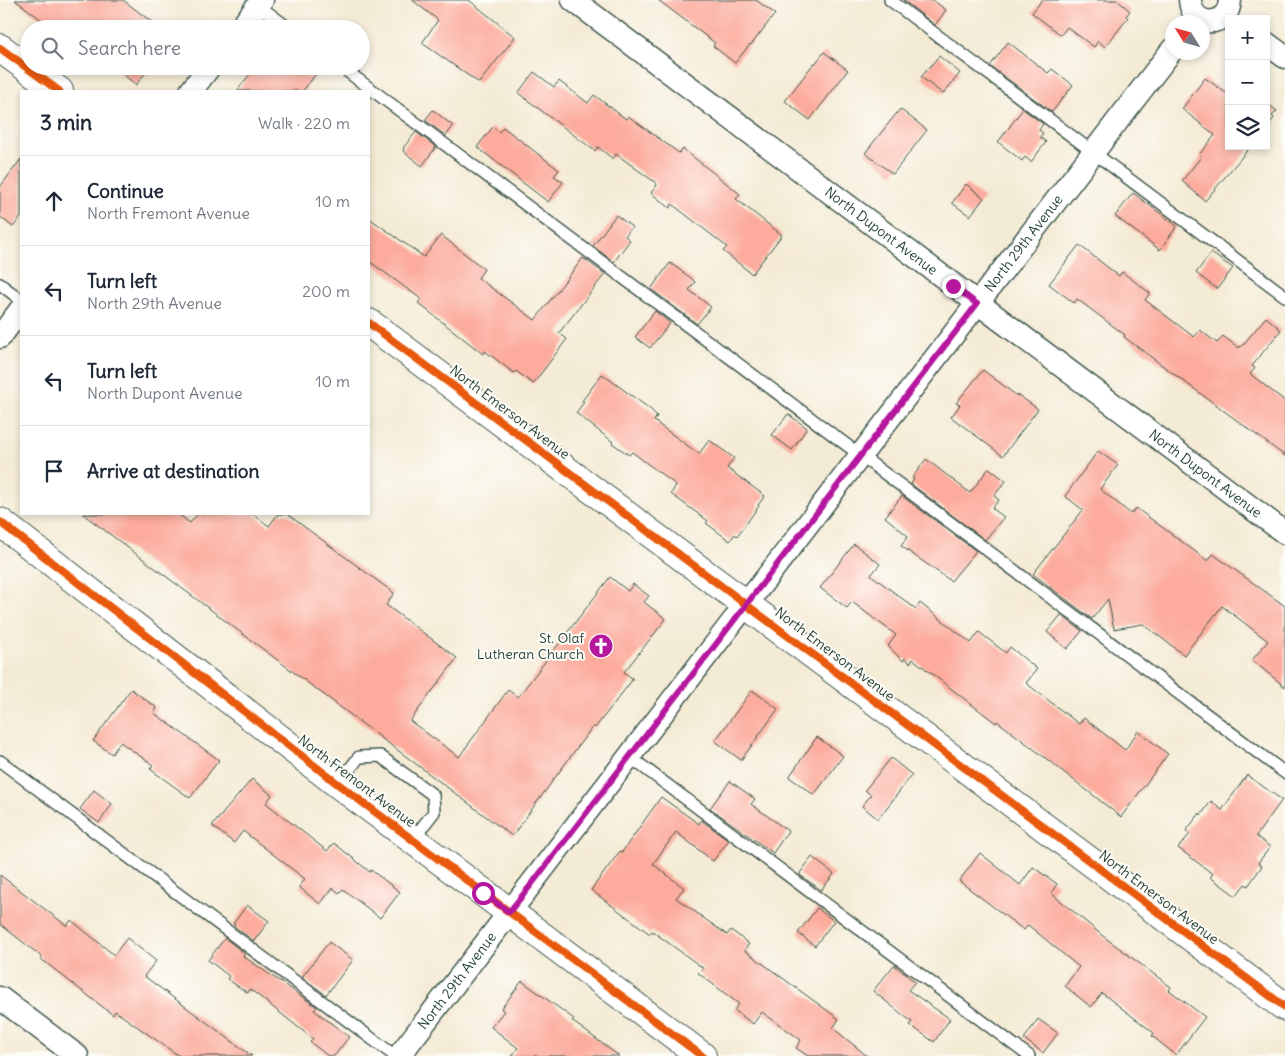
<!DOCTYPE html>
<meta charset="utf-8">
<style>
:root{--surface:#fff;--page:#f2f2f3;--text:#1f2937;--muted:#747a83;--line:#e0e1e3}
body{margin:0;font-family:Delius,sans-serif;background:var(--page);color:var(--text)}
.controls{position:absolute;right:15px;top:15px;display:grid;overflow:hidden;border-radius:0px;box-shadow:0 2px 8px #0003}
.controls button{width:45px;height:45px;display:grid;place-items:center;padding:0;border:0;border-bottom:1px solid var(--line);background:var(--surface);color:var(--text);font:25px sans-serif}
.compass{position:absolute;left:1165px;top:15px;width:45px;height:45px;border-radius:50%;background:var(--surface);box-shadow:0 2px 8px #0003;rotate:307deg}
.stop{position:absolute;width:15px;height:15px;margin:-11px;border:4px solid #b5179e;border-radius:50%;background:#fff}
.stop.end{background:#b5179e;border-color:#fff;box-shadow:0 1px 5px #0008}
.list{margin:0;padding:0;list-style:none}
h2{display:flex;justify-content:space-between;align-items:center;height:65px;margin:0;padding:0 20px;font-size:21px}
h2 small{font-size:16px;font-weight:400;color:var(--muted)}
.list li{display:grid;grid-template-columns:32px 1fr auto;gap:15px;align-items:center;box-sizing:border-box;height:90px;padding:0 20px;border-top:1px solid var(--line)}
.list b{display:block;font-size:19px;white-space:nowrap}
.list p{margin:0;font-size:16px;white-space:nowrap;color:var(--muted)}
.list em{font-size:16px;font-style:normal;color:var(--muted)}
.icon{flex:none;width:28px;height:28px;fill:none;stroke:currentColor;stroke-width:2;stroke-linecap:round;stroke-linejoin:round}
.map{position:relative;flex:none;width:1285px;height:1056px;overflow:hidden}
.search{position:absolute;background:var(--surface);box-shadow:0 2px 8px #0003;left:20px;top:20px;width:350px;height:55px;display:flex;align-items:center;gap:12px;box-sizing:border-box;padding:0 18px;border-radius:28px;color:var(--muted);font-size:19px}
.panel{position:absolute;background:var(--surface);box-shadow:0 2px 8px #0003;left:20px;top:90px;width:350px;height:425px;border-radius:0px}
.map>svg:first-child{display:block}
</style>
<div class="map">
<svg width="1285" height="1056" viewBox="0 0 1285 1056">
<rect width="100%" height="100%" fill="#fdfcf7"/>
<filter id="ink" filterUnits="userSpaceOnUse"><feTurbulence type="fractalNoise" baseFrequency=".02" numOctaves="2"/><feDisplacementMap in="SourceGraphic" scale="10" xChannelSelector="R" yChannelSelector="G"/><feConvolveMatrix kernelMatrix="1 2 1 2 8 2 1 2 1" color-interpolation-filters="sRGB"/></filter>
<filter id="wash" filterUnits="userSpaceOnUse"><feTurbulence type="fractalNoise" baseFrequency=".0096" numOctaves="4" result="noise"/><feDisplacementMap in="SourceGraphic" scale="20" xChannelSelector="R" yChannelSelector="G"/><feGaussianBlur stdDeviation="1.12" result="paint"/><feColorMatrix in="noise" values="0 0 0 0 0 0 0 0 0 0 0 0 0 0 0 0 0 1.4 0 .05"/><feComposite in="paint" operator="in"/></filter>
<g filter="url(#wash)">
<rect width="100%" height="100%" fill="#f4ebd5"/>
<g id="blocks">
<path fill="#fcab9c" d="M15,0H123L161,29H54Z
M412,0H469L515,37L479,83L422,43L438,20Z
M658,0H756L775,14L751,45L750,44L735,63L713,46L715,43Z
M903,0H933L946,10L935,25Z
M1042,0H1117L1130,11L1126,16L1128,18L1105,47L1098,41L1094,47L1067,27L1061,35L1032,13Z
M1008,42L1048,73L1052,69L1073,85L1052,112L990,66Z
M824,52L848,70L810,120L785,101L814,63L815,64Z
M939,56L960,73L943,94L921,77Z
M113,66H151L136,85Z
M256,66H322L303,91H237Z
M534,72L554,87L559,81L588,103L594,95L626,119L628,116L679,153L683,149L740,194L736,199L782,235L752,274L723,251L727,247L672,204L670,208L651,193L657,185L656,183L616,154L613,159L598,147L595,151L518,93Z
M1205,78L1229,95V146H1251L1205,201L1182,181L1201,157L1199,155L1215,135L1182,109Z
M1266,102L1277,111L1272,116L1274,118L1266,128Z
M900,109L927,130L893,174L865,153Z
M1023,109L1043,124L1039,130L1043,133L1040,137L1046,142L1031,162L1025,157L1022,161L998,142Z
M433,110L453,126L446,136L425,120Z
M493,127L499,132L503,127L559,170L554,176L563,182L548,202L477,147Z
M416,132L436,147L422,166L403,151L404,149L403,148Z
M21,159V217L13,227L0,217V187Z
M966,184L984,198L970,216L952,203Z
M1133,193L1177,226L1160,250L1115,216Z
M616,215L632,227L625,236L630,240L614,262L593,246Z
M369,218L424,257L441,235L484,269L478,278L535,320L583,258L605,274L559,333L567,339L533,384L516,371L514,373L485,351L483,354L418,303L421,299L369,261Z
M1079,245L1119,276L1122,272L1150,293L1145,300L1194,337L1200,330L1217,343L1223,336L1239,348L1240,346L1241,347L1266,317L1281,330L1252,366L1255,368L1250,374L1285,401V456L1124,337L1125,335L1077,299L1074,303L1049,284Z
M1211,253L1233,268L1217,289L1196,273Z
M670,263L691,278L695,282L689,290L711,307L697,324L651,289Z
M655,311L670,323L650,348L635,337Z
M983,370L1017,396L1018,395L1038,409L1003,456L951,417L960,405L956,403Z
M602,374L650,409L657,416L654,421L699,454L709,440L734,458L727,468L765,496L758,505L759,506L737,536L735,534L730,541L706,523L708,521L671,494L676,485L632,452L629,455L612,443L613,442L576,413L584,402L582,401Z
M788,414L807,428L792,450L772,435Z
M1098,451L1118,465L1100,489L1131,514L1136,508L1208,561L1213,554L1285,606V687L1252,660L1268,641L1222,606L1184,655L1143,624L1114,629L1108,599L1092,619L1033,574L1083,510L1065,496Z
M926,459L970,493L989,468L1006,481L994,496L999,500L992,508L1004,517L985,540L911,484L914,479L912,478Z
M902,496L976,551L951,581L901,546L908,536L885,517Z
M83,514H178L190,523L198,514H253L269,526L278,514H287L394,593L386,605L457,658L410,721L459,757L508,690L518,697L610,577L628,591L633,584L649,596L644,602L666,619L624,672L633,679L595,728L593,726L512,836Z
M854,544L880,564L871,575L916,609L920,603L971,643L979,632L1006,653L1010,647L1037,669L1026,683L1079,724L1084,718L1125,750L1138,731L1168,754L1121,817L1052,763L997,721L996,723L958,694L913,659L910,663L905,658L903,661L888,646L896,635L852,602L847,608L820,588Z
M1061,615L1082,631L1067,649L1047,632Z
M131,689L157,708L154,713L219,760L190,798L150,769L153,765L120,742L112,754L93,741Z
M752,690L778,709L741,760L715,741Z
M817,737L843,756L814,795L789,777Z
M891,758L912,775L878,819L862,806L871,795L865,790Z
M1247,775L1282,800L1256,836L1270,847L1258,863L1262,866L1248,886L1245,884L1236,896L1210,877L1213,874L1178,848L1190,834L1186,831L1200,813L1201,815L1211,801L1222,810Z
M252,779L272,795L266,803L327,851L334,843L370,872L371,870L400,892L380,918L343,889L339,893L333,888L320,904L299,887L305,879L243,831L234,843L212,826Z
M730,781L755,799L751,804L788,831L773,853L710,808Z
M94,790L112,804L99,823L80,809Z
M661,797L699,824L701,820L729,840L713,861L676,832L653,864L684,888L676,898L727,935L731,930L749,944L744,950L839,1019L833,1028L867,1056H808L796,1048L801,1040L762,1012L753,1024L734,1010L739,1004L698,973L703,968L652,931L650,934L591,890L620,851L622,852Z
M980,853L1020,885L1033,867L1057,884L1051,893L1103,936L1171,987L1169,990L1205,1017L1176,1055L1152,1036L1154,1033L1102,993L1091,1007L1065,986L1079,967L1028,925L1024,930L959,881Z
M812,857L834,874L821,890L800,875V873Z
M0,875L67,926L71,920L114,955L127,938L156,961L144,976L252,1056H179L115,1011L113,1015L41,959L42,957L0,924Z
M247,905L269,921L254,941L234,926L235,925L233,924Z
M817,908L834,921L815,946L798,933Z
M225,938L245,954L243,956L317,1007L314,1010L349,1037L334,1056H328L310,1042L313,1039L250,989L248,993L227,979L229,976L208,960Z
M329,942L353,960L326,995L302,977Z
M894,965L915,982L908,990L950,1019L934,1042L910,1025L912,1022L873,991Z
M522,981L574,1019L572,1021L619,1056H512L518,1048L491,1027L504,1011L501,1009Z
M1038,1019L1058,1033L1043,1053L1024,1039Z"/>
</g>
</g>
<g filter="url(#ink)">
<use href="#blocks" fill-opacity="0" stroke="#3f574c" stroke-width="1"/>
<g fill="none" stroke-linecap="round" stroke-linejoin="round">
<defs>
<path id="service" d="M890,0L1285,296
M255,3L290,29
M340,66L1285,773
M0,284L21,300
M630,757L1029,1056
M0,761L395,1056
M338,784L359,757L380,756L433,795L434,812L413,839"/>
<g id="minor">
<path id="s1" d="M573,0L1285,533"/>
<path d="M1190,0C1192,29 1229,28 1230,0"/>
<path d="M240,29L262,0"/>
<path d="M1266,43L1285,57"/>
<path d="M191,91L210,66"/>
<path d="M0,337L21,309"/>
<path d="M0,998L77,1056"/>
<path id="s2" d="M399,1056L1172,50"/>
</g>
<path id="tertiary" d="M0,48L59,91
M369,323L1285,1007
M0,522L338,784L702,1056"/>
</defs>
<use href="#service" stroke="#3f574c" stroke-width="14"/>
<use href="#minor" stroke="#3f574c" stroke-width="25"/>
<use href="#tertiary" stroke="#3f574c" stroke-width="30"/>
<use href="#service" stroke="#fff" stroke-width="11"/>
<use href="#minor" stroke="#fff" stroke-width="22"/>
<use href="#tertiary" stroke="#fff" stroke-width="28"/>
<defs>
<path id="cycleway" d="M0,48L59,91
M369,323L1285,1007
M0,522L338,784L702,1056"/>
</defs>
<use href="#cycleway" stroke="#fdfcf7" stroke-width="11"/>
<use href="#cycleway" stroke="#e8590c" stroke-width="8"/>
</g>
</g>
<g fill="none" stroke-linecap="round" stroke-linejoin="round" filter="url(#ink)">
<path stroke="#b5179e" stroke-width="6" d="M483,893L509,912L531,885L977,304L953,286"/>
</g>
<defs>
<symbol id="church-disc" viewBox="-11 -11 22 22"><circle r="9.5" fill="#b5179e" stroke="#fdfcf7"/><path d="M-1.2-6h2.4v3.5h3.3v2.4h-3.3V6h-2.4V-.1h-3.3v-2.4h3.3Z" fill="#fff"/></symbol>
</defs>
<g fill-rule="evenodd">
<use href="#church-disc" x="587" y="632" width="28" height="28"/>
</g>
<g text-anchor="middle" stroke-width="4" stroke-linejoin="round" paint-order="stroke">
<g font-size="14" fill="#1f3d34" stroke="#fdfcf7">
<text dy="5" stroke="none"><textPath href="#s1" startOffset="385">North Dupont Avenue</textPath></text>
<text dy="5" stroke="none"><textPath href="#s2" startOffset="1025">North 29th Avenue</textPath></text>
<text transform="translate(510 412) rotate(37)" y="5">North Emerson Avenue</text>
<text dy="5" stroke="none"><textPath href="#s1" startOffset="790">North Dupont Avenue</textPath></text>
<text transform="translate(835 654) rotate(37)" y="5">North Emerson Avenue</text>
<text transform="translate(357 781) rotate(37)" y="5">North Fremont Avenue</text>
<text transform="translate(1159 897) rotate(37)" y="5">North Emerson Avenue</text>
<text dy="5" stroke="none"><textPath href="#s2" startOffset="95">North 29th Avenue</textPath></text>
</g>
<g font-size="14" fill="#1f3d34" stroke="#fdfcf7" text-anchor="end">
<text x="584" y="643">St. Olaf<tspan x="584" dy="16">Lutheran Church</tspan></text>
</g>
</g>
</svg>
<div class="controls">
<button>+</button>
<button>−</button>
<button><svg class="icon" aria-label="layers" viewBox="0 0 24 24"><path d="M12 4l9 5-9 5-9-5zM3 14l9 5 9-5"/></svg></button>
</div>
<svg class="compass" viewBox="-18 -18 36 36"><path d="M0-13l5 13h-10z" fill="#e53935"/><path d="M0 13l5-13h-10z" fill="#747a83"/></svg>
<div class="stop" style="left:483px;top:893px"></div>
<div class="stop end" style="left:953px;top:286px"></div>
<div class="search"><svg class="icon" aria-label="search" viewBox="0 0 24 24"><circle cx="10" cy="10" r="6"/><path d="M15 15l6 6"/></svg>Search here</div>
<section class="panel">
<h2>3 min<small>Walk · 220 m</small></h2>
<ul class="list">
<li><svg class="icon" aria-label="ahead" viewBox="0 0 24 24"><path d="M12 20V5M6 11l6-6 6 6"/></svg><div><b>Continue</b><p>North Fremont Avenue</p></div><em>10 m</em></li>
<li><svg class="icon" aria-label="left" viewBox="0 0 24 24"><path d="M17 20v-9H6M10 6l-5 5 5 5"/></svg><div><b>Turn left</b><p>North 29th Avenue</p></div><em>200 m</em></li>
<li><svg class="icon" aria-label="left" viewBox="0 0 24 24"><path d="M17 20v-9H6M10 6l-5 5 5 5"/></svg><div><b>Turn left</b><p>North Dupont Avenue</p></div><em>10 m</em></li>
<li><svg class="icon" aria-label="arrive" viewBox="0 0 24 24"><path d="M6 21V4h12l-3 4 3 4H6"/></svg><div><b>Arrive at destination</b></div></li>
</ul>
</section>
</div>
